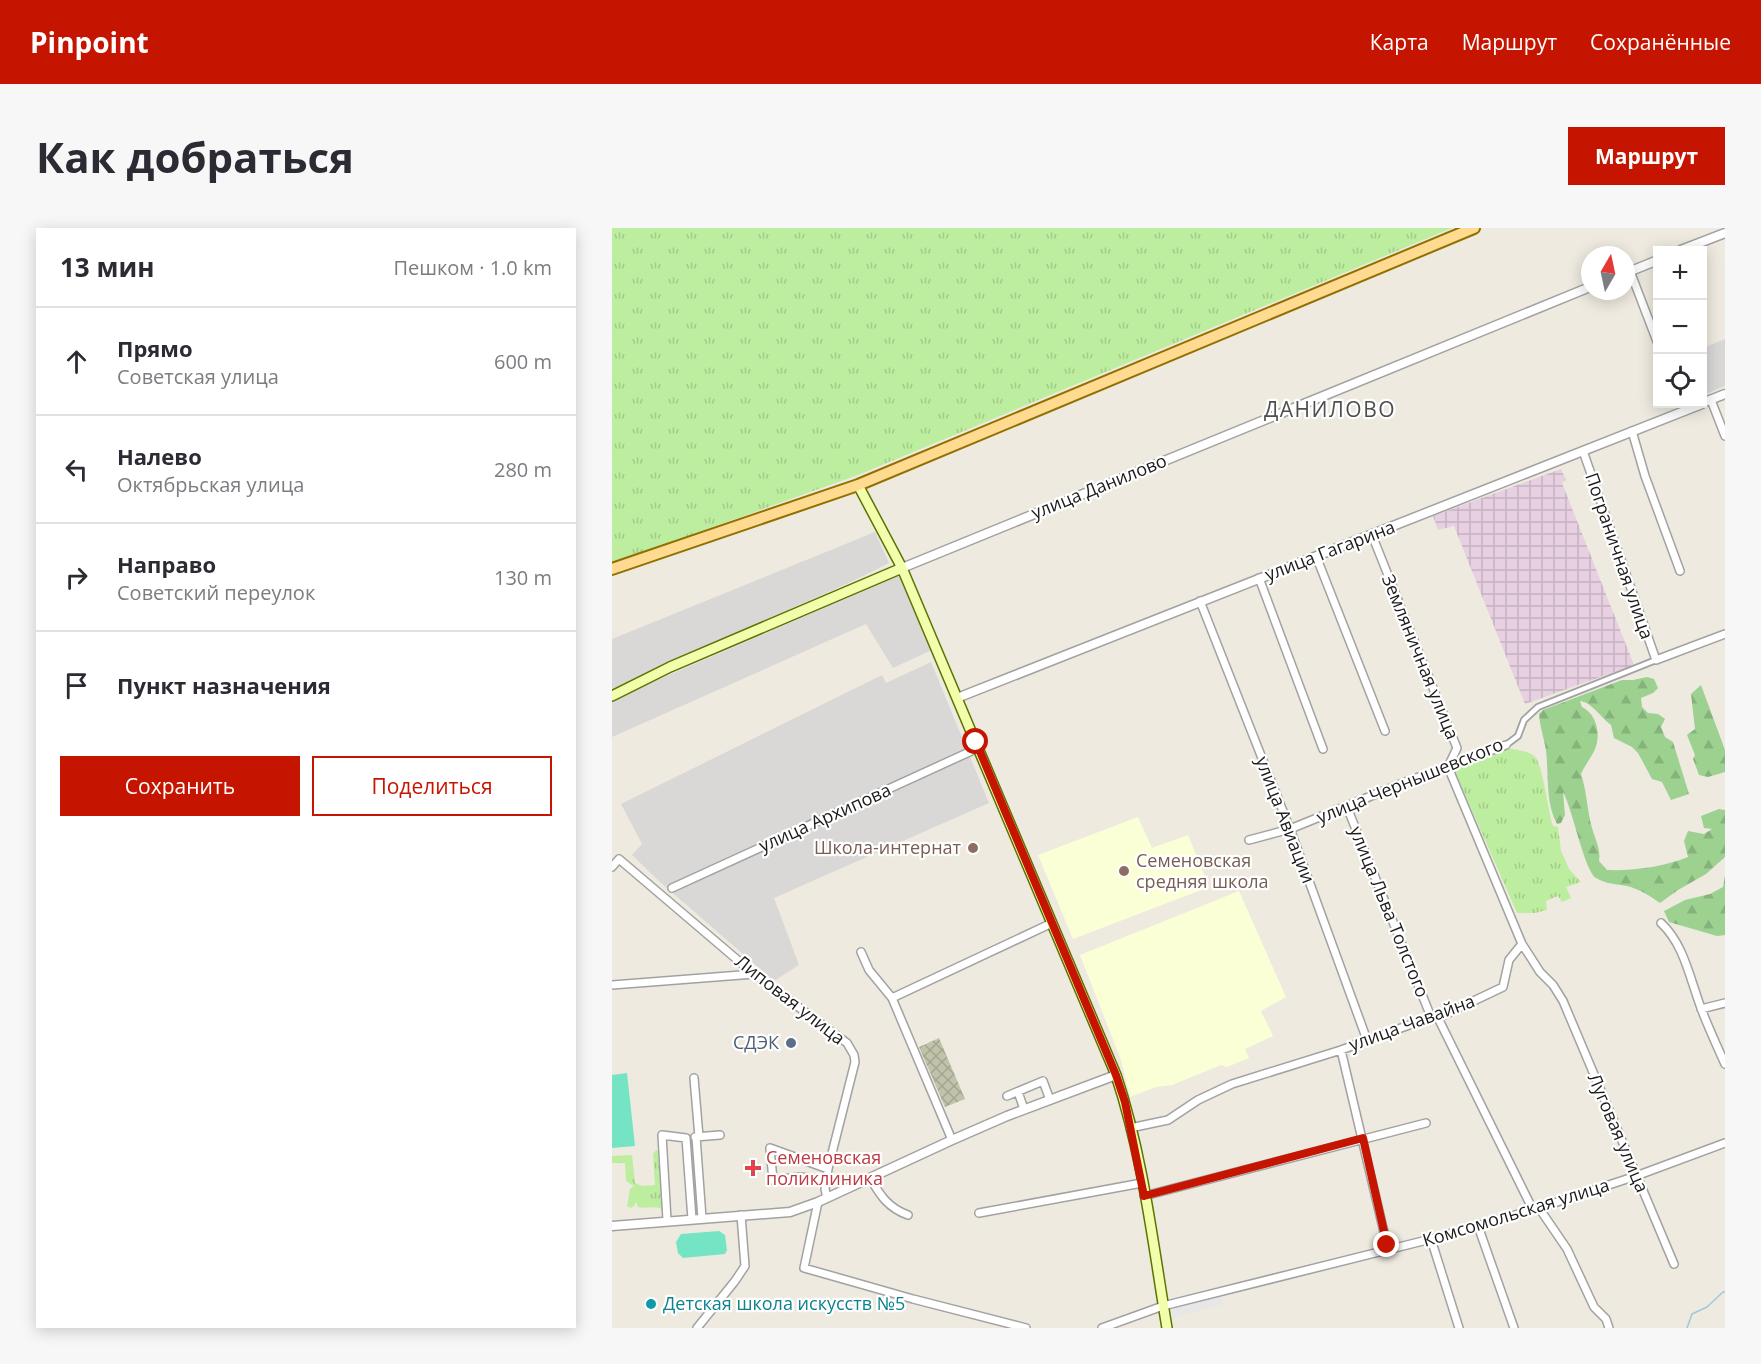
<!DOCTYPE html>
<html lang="ru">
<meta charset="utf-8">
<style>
:root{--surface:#fff;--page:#f7f7f7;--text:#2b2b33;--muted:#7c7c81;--line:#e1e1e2;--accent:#c51500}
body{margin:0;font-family:"Open Sans",sans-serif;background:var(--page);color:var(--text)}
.controls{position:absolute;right:18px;top:18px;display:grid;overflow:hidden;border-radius:0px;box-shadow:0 3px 15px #0003}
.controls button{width:54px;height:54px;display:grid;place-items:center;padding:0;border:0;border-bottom:2px solid var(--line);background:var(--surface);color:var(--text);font:30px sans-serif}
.compass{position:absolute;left:969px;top:18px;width:54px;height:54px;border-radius:50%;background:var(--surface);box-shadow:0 3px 15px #0003;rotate:9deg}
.stop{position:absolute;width:18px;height:18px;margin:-14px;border:4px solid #c51500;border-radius:50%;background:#fff}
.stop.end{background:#c51500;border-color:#fff;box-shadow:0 2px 6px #0008}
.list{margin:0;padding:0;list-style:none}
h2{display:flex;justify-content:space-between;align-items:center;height:78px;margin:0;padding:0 24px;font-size:26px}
h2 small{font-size:20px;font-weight:400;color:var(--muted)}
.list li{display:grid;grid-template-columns:39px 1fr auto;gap:18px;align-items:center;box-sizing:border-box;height:108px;padding:0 24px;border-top:2px solid var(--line)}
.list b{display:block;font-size:22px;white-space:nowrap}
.list p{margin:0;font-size:20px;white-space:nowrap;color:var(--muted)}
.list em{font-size:20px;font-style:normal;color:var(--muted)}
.actions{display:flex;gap:12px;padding:18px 24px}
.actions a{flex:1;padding:14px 0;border:2px solid var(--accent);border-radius:0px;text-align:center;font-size:21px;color:var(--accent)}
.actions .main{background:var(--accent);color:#fff}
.icon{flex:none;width:33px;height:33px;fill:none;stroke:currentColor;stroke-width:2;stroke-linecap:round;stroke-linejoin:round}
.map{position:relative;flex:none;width:1113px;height:1100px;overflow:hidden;border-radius:0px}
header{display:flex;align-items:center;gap:36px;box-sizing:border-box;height:84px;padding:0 30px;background:var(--accent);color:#fff}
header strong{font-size:28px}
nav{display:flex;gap:33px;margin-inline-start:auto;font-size:21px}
.intro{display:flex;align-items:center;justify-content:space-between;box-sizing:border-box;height:144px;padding:0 36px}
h1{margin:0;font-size:42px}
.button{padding:15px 27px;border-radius:0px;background:var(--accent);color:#fff;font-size:21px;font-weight:700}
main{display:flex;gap:36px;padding:0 36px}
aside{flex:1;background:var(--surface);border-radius:0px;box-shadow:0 3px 15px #0003}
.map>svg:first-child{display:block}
</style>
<header>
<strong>Pinpoint</strong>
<nav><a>Карта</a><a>Маршрут</a><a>Сохранённые</a></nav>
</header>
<div class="intro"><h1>Как добраться</h1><a class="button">Маршрут</a></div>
<main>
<aside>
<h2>13 мин<small>Пешком · 1.0 km</small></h2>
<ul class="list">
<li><svg class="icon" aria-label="ahead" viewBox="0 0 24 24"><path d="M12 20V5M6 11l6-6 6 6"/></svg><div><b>Прямо</b><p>Советская улица</p></div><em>600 m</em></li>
<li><svg class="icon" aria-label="left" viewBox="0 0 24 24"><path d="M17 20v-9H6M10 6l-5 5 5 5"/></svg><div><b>Налево</b><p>Октябрьская улица</p></div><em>280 m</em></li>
<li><svg class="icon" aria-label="right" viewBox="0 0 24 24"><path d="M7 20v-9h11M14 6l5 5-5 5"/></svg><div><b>Направо</b><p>Советский переулок</p></div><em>130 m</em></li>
<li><svg class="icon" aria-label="arrive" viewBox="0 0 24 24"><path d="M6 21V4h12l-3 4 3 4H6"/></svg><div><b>Пункт назначения</b></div></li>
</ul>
<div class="actions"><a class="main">Сохранить</a><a>Поделиться</a></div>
</aside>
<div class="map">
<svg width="1113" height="1100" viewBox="0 0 1113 1100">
<defs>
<pattern id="industrial-grid" width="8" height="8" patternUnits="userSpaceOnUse" patternTransform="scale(1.5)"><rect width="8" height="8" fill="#e7d0e1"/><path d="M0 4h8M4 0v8" fill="none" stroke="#c6b2c0"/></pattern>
<pattern id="construction-cross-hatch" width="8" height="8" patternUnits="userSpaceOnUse" patternTransform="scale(1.5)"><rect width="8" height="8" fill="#c0c2aa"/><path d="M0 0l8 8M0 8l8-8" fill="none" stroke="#a4a692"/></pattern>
<pattern id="grass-tufts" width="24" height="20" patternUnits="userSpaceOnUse" patternTransform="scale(1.5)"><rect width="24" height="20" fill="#bded9f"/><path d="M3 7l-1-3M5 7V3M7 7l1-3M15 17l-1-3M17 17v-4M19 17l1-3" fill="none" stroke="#a2cb88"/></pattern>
<pattern id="forest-firs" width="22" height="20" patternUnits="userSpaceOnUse" patternTransform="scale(1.5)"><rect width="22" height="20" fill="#9cd190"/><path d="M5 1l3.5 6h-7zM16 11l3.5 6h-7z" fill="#86b37c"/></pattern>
</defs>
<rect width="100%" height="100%" fill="#eeeadf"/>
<path fill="#d9d8d7" d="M1113,111V158L1091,167V120Z
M263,304L277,335L241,353L0,461V411Z
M289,347L320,422L281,440L254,396L0,509V473L13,466Z
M319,434L377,575L162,670L187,737L162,753L48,654L20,627L30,616L9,576L270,447L274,455Z"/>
<path fill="url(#industrial-grid)" d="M949,241L954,252L950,255L1022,437L913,476L842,298L826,302L821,288Z"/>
<path fill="#fbffd6" d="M526,589L540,620L576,607L597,659L461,711L426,627Z
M627,663L674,769L649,783L661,808L633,821L637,830L615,839L609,837L560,857L544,859L518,869L509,832L468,727Z"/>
<path fill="url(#construction-cross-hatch)" d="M327,810L353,871L333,879L307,819Z"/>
<path fill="url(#grass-tufts)" d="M0,0H840L246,247L0,335Z
M896,520C905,522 917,523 923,529C931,537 936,584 941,598L946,599L949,623L957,641L969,654L954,659L959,670L950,674L946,668L934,673L935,682L923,685H905L841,539Z
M44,922L48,923L52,982L50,983L48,980C40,978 34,981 26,979L24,973L23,977L19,980L15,978L18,961L22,958L14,953L13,935H0V928L20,927L23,955L30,958L43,957L41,926Z"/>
<path fill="url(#forest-firs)" d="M1035,449L1042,451L1046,460L1041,465L1029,470L1030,479L1036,485L1046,486L1053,491L1049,499L1053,509L1061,514L1077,566L1059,572L1050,554L1040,551L1026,525L1020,519L1002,510L999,497C989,490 981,475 968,473L970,479C985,486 989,507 983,521C979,530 973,537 969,546C975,564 975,582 980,600C983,611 989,621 987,633L995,642C1022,643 1051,639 1076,629L1072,613L1076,603L1092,606L1100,601L1092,600L1089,588L1107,581L1113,582V629L1094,646L1066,662L1048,675C1038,668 1027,661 1015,658C1004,656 994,656 984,650C972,642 961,582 951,564L953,587L949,595L945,596C933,574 937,546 934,522C932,510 928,499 927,486L931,482L1010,452H1021Z
M1089,457L1113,522V544L1096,549L1087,547L1081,531L1083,527L1075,507L1083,501L1079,466Z
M1113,648V707L1105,708L1057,694L1052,683L1073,672L1098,666L1111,659Z"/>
<path fill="#75e4c5" d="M15,845L23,918L0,920V847Z
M107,1003L113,1007L115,1022L113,1026L71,1030L66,1025L64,1014L69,1006Z"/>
<path fill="#e7e7e7" d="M607,1064L611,1076L560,1090L556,1077Z"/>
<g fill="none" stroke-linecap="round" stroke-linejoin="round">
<path stroke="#9bc9e0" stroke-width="1.5" d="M1075,1100L1080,1086L1095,1079L1111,1064H1113"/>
<defs>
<path id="pedestrian" d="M894,517L906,508L912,492L926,479L1044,432"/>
<path id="minor" d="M1018,43L1046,116
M1099,172L1113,208
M1020,203L1033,248L1068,343
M971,223L1044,432L1113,406
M760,307L845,520L836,539L910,716L928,744L941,757L951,773L1062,1036
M704,328L773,503
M647,350L711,521
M588,373L678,601L755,812
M735,579L819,789
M637,612L678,601L796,553L894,517
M0,639L7,631L142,746L235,815L242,827L243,834L216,941L213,961L215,970
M60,660L366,520
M1049,695C1072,716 1078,751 1089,780C1096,799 1105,818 1113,836
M249,724L257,742L280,770L340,912
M0,757L142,746
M280,770L440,695
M1089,781L1113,775
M826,790L921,982
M729,822L776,1021
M82,850L87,909
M406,864L412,881
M395,868L431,853L438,872
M518,900L556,892L586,872L620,856L729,822L819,789L826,790L891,759L897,732L910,716
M83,909L108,907
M84,909L90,990
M258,950C268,967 276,980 296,987
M214,952L188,949L161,952L158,920L216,941
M532,968L814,895
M206,974L192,1040L301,1071L414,1100
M927,980L955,1021L982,1079L994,1091L997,1100
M367,985L530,955
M55,992L50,907L74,910L80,991
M866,998L902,1100
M819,1011L847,1100
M85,1100L123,1053L133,1038L129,987
M490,1100L551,1078L819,1011L921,982L1024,948L1113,915"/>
<path id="tertiary" d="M1069,22L1113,5
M1014,45L1046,32
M1090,175L1113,166
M290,340L978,59
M345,470L1090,176
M0,998L178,984L206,974L340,912L395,888L504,847"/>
<path id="secondary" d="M246,257L290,340L504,847C531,928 541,1016 555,1100
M0,468L58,439L290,340"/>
<path id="primary" d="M0,341L246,257L862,0"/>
</defs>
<use href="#pedestrian" stroke="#a2a2a2" stroke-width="8"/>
<use href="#minor" stroke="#a2a2a2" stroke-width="10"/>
<use href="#tertiary" stroke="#a2a2a2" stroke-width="11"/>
<use href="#secondary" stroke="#5b7300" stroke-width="12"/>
<use href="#primary" stroke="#917000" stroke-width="14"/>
<use href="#pedestrian" stroke="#fff" stroke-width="4.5"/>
<use href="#minor" stroke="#fff" stroke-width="7"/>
<use href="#tertiary" stroke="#fff" stroke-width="8"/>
<use href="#secondary" stroke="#f2feac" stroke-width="9"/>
<use href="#primary" stroke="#ffdb92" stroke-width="10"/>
</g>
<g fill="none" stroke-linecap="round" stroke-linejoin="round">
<path stroke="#c51500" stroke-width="8" d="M364,514L504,847L513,874L532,968L751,910L775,1017"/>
</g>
<g fill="#8d6e63" stroke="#fff" stroke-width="2">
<circle cx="361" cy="620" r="6"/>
<circle cx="512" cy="643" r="6"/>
</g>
<circle fill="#5c6f8a" stroke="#fff" stroke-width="2" cx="179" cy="815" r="6"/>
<path fill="#e0444e" stroke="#fff" stroke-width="2" d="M138 931h6v6h6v6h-6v6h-6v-6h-6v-6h6z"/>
<circle fill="#0f9aa8" stroke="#fff" stroke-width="2" cx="39" cy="1076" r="6"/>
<g text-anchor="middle" stroke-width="4.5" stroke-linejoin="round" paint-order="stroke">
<g font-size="18" fill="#1b1b1b" stroke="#fff">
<text transform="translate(487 259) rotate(-22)" y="6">улица Данилово</text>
<text transform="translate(718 323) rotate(-21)" y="6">улица Гагарина</text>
<text transform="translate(1007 328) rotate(71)" y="6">Пограничная улица</text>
<text transform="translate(808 429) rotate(68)" y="6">Земляничная улица</text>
<text transform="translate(798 553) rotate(-22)" y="6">улица Чернышевского</text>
<text transform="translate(213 590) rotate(-24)" y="6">улица Архипова</text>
<text transform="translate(673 592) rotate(69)" y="6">улица Авиации</text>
<text transform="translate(777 684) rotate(68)" y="6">улица Льва Толстого</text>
<text transform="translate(178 772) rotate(38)" y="6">Липовая улица</text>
<text transform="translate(800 795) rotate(-20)" y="6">улица Чавайна</text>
<text transform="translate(1006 905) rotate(67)" y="6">Луговая улица</text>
<text transform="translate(904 985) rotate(-17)" y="6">Комсомольская улица</text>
</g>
<g font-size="18" fill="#785e54" stroke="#fff" text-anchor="end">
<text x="349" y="626">Школа-интернат</text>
<text x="524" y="639" text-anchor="start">Семеновская<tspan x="524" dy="21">средняя школа</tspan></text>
</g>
<g font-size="18" fill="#4e5e75" stroke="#fff" text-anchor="end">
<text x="167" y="821">СДЭК</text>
</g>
<g font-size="18" fill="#be3a42" stroke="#fff" text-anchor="start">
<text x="154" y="936">Семеновская<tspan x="154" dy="21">поликлиника</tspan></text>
</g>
<g font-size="18" fill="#0d838f" stroke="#fff" text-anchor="start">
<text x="51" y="1082">Детская школа искусств №5</text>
</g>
<g font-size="21" letter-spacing="1.5" fill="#4e4e4e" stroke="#fff">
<text x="718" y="189">ДАНИЛОВО</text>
</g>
</g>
</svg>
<div class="controls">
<button>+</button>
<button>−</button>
<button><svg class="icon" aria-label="locate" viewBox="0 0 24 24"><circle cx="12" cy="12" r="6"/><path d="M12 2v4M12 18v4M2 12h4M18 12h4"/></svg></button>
</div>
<svg class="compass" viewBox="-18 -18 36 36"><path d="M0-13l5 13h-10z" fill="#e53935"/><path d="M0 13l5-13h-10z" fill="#7c7c81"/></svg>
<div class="stop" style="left:364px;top:514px"></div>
<div class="stop end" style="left:775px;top:1017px"></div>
</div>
</main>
